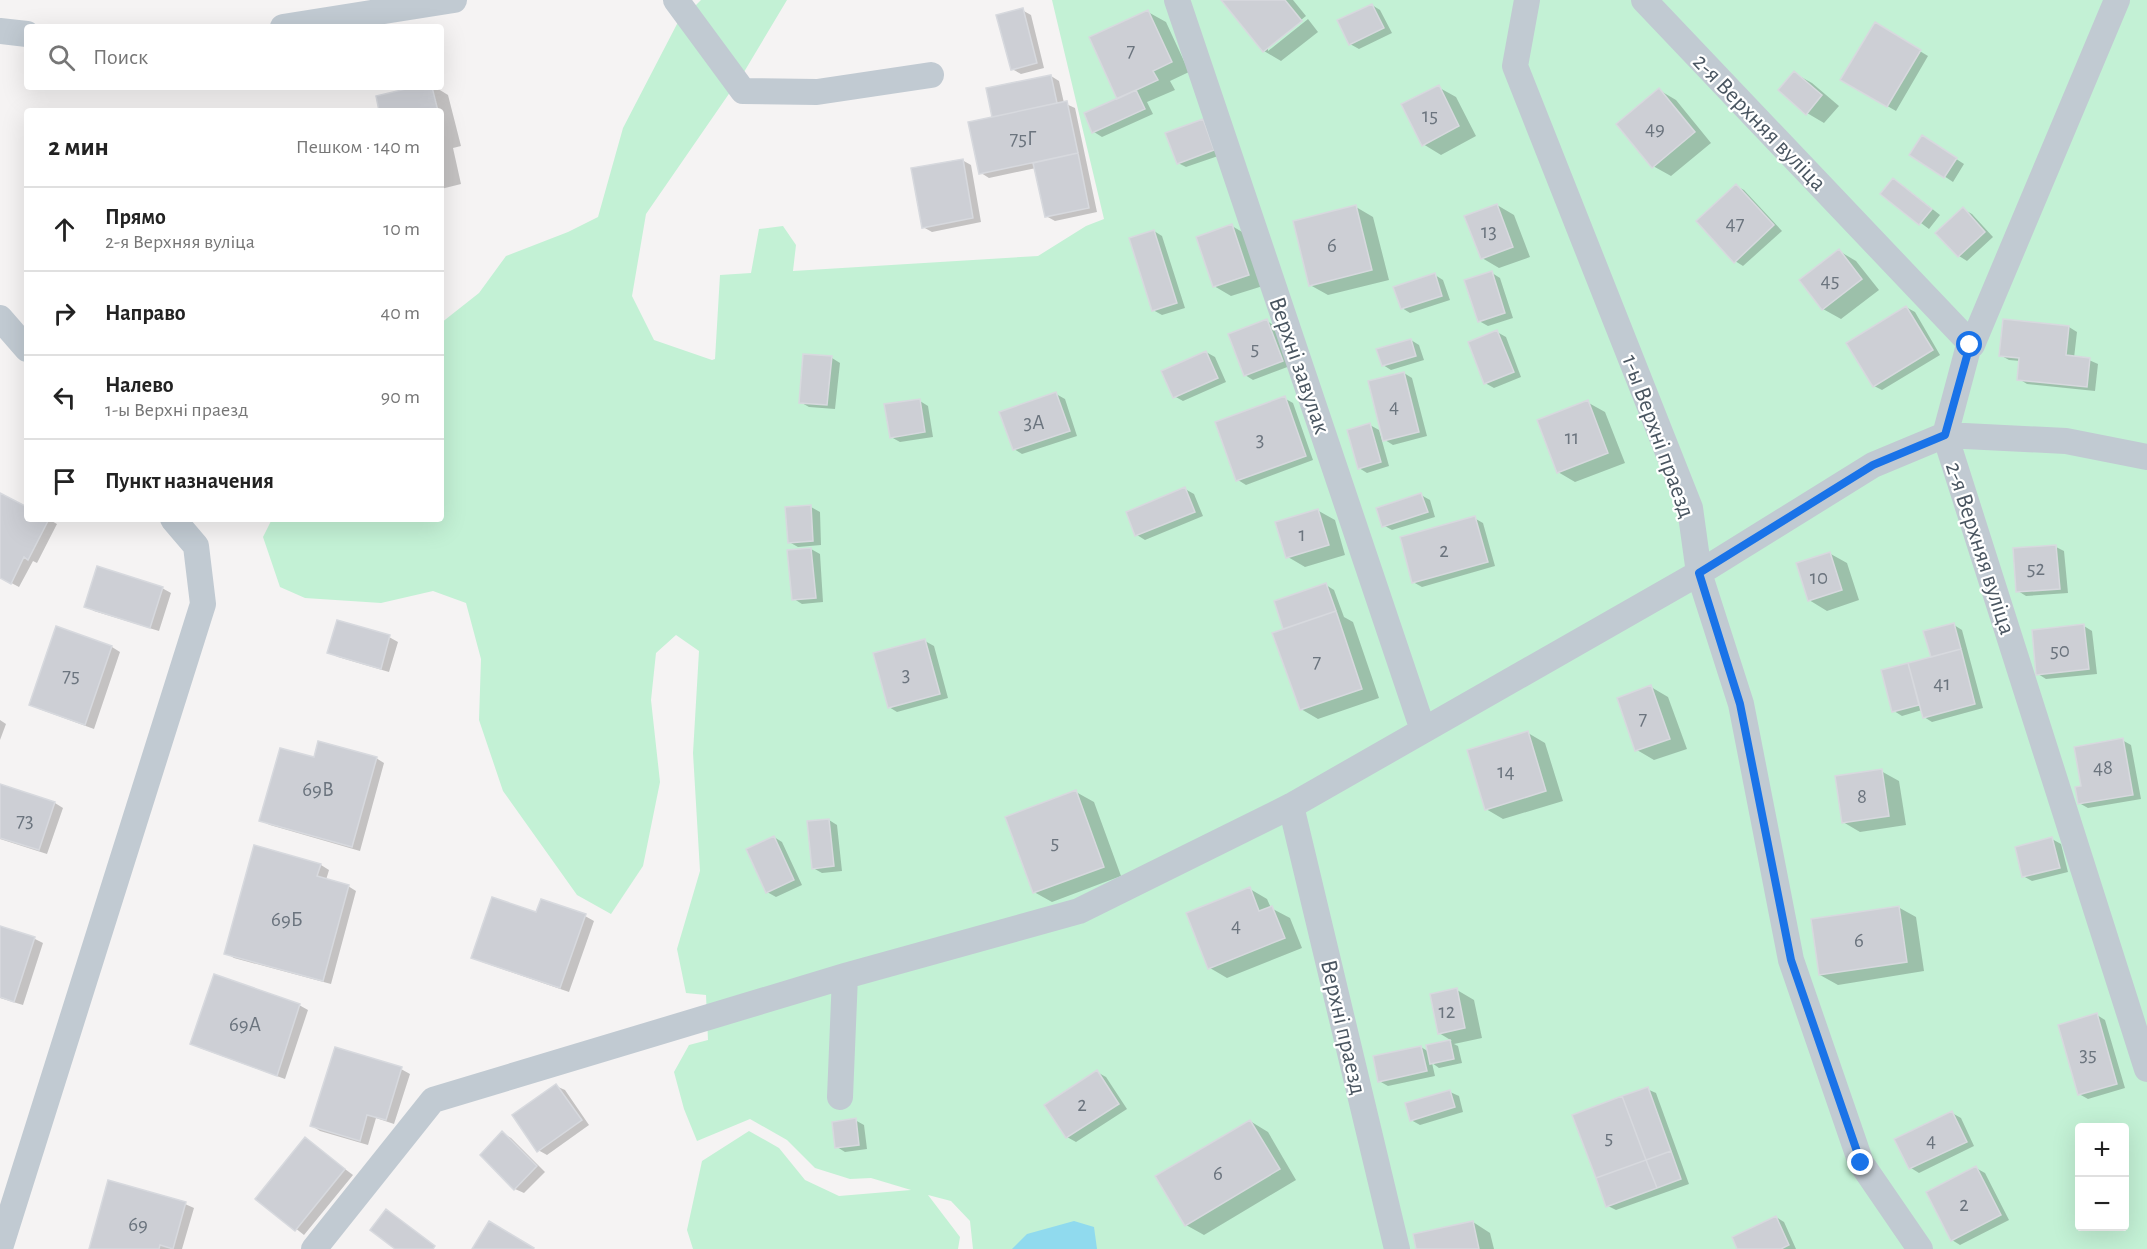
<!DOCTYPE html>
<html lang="ru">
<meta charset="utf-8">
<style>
:root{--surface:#fff;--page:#f2f2f2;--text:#222;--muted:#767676;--line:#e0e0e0}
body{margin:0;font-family:"Alegreya Sans",sans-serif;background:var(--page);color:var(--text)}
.controls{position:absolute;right:18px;bottom:18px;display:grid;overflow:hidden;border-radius:6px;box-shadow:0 6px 24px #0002}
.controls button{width:54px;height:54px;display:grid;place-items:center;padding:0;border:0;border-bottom:2px solid var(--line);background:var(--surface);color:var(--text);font:30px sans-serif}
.stop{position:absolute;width:18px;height:18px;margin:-14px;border:4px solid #1a73e8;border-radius:50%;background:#fff}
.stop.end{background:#1a73e8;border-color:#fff;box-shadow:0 2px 6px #0008}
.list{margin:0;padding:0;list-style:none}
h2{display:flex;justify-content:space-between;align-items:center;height:78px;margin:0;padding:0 24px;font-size:26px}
h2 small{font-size:20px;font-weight:400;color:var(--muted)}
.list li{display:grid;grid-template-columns:39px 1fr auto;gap:18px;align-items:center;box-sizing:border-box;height:84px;padding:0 24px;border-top:2px solid var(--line)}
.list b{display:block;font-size:22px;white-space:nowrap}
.list p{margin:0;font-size:20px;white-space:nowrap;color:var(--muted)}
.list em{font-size:20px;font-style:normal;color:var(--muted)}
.icon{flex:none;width:33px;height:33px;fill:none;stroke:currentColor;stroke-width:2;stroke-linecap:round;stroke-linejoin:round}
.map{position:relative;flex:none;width:2147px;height:1249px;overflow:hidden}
.search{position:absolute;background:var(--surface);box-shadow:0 6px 24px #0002;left:24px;top:24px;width:420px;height:66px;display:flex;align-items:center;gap:15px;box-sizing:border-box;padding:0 21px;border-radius:6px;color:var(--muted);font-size:22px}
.panel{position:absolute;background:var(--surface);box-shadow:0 6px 24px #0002;left:24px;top:108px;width:420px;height:414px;border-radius:6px}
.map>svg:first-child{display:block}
</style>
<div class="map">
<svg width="2147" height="1249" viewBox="0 0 2147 1249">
<rect width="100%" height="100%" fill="#f5f3f3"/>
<path fill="#c3f1d5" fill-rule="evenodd" d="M701,0H787L744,72L646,214L632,296L654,340L712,360L715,359L720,275L751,273L759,229L783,226L796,245L793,271L1038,256L1086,226L1104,219L1052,0H2147V1249H973L970,1221L951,1201L928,1195L960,1237L958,1249H693L687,1230L702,1161L749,1131L779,1148L805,1180L839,1196L911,1190L871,1178L850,1179L815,1168L787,1140L750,1119L697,1141L684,1109L674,1072L689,1045L708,1040L706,995L686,993L677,949L700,871L693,753L699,651L676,635L656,653L651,700L660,782L643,866L611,914L577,895L503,791L479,720L481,659L466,603L433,591L381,603L305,598L280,587L263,537L272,519H441V323L479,293L506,256L568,232L598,217L623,128L677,24ZM2080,1128H2124V1226H2080Z"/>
<path fill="#90daee" d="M1074,1221L1094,1227L1097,1249H1012L1027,1234Z"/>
<path fill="#0003" d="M1223,0H1293L1306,16L1268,47V51L1308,19L1318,32L1281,61L1264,51Z
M1372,5L1380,10L1392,33L1359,49L1350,44Z
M1022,10L1031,15L1044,68L1021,74L1012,69Z
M1148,12L1166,22L1189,72L1170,81L1175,90L1147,102L1153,114L1102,137L1094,132L1119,99Z
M1875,24L1928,56L1896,111L1842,80Z
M1794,73L1812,83L1839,106L1824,123L1807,113Z
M1051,76L1059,81L1064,103L1075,108L1097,212L1055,221L1046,216L1036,168L989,178L981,173L994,118Z
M421,87H435L448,95L461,146L453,148L461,184L441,189V111H381Z
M1438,87L1456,97L1476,136L1441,155L1423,144Z
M1659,90L1676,100L1711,143L1671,176L1653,166Z
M1203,121L1211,126L1221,155L1186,167L1178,163Z
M1930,142L1964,164L1953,182L1911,154Z
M962,160L971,165L981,222L932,232L923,227Z
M1902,185L1940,215L1929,229L1882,194Z
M1736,186L1744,190L1782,231L1743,266L1735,261Z
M1497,205L1514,215L1530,257L1499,268L1482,258Z
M1356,207L1373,217L1389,280L1328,295L1310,285Z
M1963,209L1972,214L1993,237L1967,261L1959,256L1937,233Z
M1232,226L1249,236L1266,285L1231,296L1214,286Z
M1154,231L1162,236L1185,308L1162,315L1153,310Z
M1839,251L1856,261L1879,290L1841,319L1823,309Z
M1492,273L1500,278L1513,318L1488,326L1479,321Z
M1435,275L1443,280L1450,300L1410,313L1402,308Z
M1906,307L1915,312L1940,355L1882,390L1874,386Z
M1267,321L1275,326L1290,366L1253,380L1245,375Z
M2069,327L2077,332L2074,358L2089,360L2098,364L2095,391L2027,384L2019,379L2020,361L2009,360L2000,355Z
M1497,332L1506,337L1521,377L1494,388L1485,383Z
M1411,340L1419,345L1424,360L1391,370L1383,365Z
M1206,352L1215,357L1226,382L1183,401L1174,396Z
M832,358L840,363L835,409L809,407L800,402Z
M1404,373L1412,378L1427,436L1393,445L1385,440Z
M1056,394L1065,399L1077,436L1022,454L1014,449Z
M1284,398L1293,403L1313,460L1246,485L1238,480Z
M920,401L928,406L933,437L900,442L891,437Z
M1587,402L1605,412L1625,463L1575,482L1558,472Z
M1370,425L1379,430L1389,466L1367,473L1359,468Z
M1185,489L1194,494L1203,516L1145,540L1137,535Z
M0,495L27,509V519H48L57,524L37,563L33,561L19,587L0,577Z
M1421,495L1430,500L1435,517L1392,530L1383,525Z
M811,507L820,512L821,545L798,547L789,542Z
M1317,510L1335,520L1345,555L1305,567L1288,557Z
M1474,518L1483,523L1495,566L1422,587L1413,582Z
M2056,547L2064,551L2068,593L2026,596L2018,591Z
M811,549L820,554L823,602L802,604L794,599Z
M1829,553L1847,563L1859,600L1827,611L1809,600Z
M1326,585L1334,590L1344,617L1353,622L1379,698L1318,719L1301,709L1287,629L1284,628Z
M162,588L171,593L159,631L94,611L86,606Z
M1954,625L1962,630L1983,708L1932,722L1924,717L1922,710L1902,716L1894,711L1883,671L1933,658Z
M2084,626L2092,631L2097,674L2046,679L2038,674Z
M57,628L112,647L120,652L94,729L39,709L31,704Z
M389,637L398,642L389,672L338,657L329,653Z
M925,641L934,646L948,698L897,712L889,707Z
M1651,687L1668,697L1687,749L1654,760L1637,750Z
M0,720L6,724L0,740Z
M1528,733L1545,743L1563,801L1503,819L1486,809Z
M2122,740L2131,745L2141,799L2088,808L2079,803Z
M376,758L384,763L360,851L270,825L261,821L315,759Z
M1881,771L1899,781L1906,825L1860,832L1843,822Z
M0,786L55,803L63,808L47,854L0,839Z
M1076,792L1094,802L1121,876L1052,902L1034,892Z
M829,820L837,825L842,871L822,873L813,868Z
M774,837L782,842L802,885L776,897L767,892Z
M2052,839L2061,844L2068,872L2032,881L2023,876Z
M321,865L329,870L326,880L348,886L356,891L331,984L234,958L226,953Z
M1250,889L1267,899L1271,908L1290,918L1302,948L1227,978L1210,968Z
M1898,907L1916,917L1924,971L1838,985L1820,975Z
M537,914L585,916L594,921L569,992L482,962L473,957Z
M0,927L35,939L43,943L23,1005L0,998Z
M1457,990L1474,1000L1482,1038L1454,1044L1458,1046L1462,1063L1439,1068L1432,1063L1435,1076L1388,1086L1379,1081L1421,1047L1429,1052L1427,1046L1452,1041L1439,1033Z
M299,1005L308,1010L285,1079L200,1048L192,1043Z
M2097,1015L2105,1020L2125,1088L2088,1099L2079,1094Z
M401,1069L410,1074L394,1124L376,1118L368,1145L320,1131L312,1126Z
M1097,1072L1106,1077L1127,1109L1076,1142L1067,1137L1046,1105Z
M556,1086L565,1090L589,1125L547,1155L538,1150Z
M1647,1089L1656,1093L1689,1184L1616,1210L1608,1206Z
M1450,1092L1459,1096L1463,1112L1420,1125L1411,1120Z
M1952,1113L1961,1118L1974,1146L1919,1173L1911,1168Z
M855,1120L864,1125L867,1149L845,1152L837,1147Z
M1250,1121L1268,1132L1296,1180L1204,1235L1186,1225Z
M503,1133L511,1138L545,1172L524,1193L515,1189Z
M305,1139L353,1175L304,1235L257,1198Z
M1976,1168L1985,1173L2009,1220L1960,1245L1952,1240Z
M185,1204L194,1208L182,1249H91Z
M1776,1217L1784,1222L1796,1249H1739Z
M1473,1222L1490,1233L1494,1249H1418Z"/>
<path fill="#cdcfd5" stroke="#d7d9de" stroke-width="1.5" d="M1221,0H1285L1302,21L1263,52Z
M1372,4L1384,28L1349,45L1337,20Z
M1023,8L1037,63L1011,70L996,15Z
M1148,10L1172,62L1153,71L1158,80L1117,99L1089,37Z
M1875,22L1921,50L1887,107L1840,80Z
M1794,71L1822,95L1806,115L1778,90Z
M1051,75L1057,103L992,117L986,88Z
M1439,85L1459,126L1422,146L1401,104Z
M414,87H432L438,111H379L376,96Z
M1659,88L1695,132L1652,168L1616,124Z
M1136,90L1145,109L1092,133L1084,113Z
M1067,101L1078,153L979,174L968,122Z
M1203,119L1214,150L1177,164L1165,133Z
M1922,135L1957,158L1944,178L1909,155Z
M1078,153L1089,208L1045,217L1033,163Z
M963,159L973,218L922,228L911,168Z
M1893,178L1932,209L1919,225L1880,194Z
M1736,184L1774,225L1734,263L1696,221Z
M1497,204L1513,247L1481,259L1464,216Z
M1356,205L1372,270L1309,286L1293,221Z
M1963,207L1985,232L1958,257L1935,233Z
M1232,224L1249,275L1213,287L1196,237Z
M1154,230L1177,303L1152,311L1129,238Z
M1839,249L1862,279L1822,310L1799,280Z
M1492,271L1505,313L1478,322L1464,280Z
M1435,273L1442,296L1401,309L1393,287Z
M1906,306L1933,350L1873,387L1846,343Z
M1267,319L1283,361L1244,376L1228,334Z
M2003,319L2069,326L2066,355L2090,358L2087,387L2017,380L2019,358L1999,356Z
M1497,330L1514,372L1484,384L1468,342Z
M1411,339L1416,356L1382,366L1376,349Z
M1206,351L1218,378L1173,398L1161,371Z
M803,354L832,356L827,405L799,403Z
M1404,372L1419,432L1383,441L1368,381Z
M1056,392L1070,431L1013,450L999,412Z
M1285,396L1306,456L1236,481L1215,422Z
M920,399L925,432L890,438L884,404Z
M1588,400L1608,453L1557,473L1537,420Z
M1370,423L1381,462L1358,469L1347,430Z
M1185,487L1195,512L1135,536L1126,512Z
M0,493L27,507V519H49L28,560L24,557L11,584L0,578Z
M1421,493L1428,512L1382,527L1376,508Z
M811,505L813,541L788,543L785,507Z
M1318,509L1329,545L1286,558L1275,522Z
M1475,516L1488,562L1412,583L1400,537Z
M2056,545L2060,589L2016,592L2013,548Z
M811,548L816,598L792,600L787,550Z
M1830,552L1842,590L1808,601L1796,563Z
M97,566L163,587L150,628L84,607Z
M1326,583L1336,611L1283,629L1274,601Z
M1336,611L1362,689L1300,710L1272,633Z
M337,620L390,635L381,669L327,653Z
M1954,623L1961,649L1931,657L1923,631Z
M2084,624L2089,669L2036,675L2032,630Z
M56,626L112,646L85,725L29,705Z
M925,639L940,694L888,708L873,653Z
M1961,649L1975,704L1923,718L1908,663Z
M1908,663L1919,705L1892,712L1881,670Z
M1651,685L1670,739L1635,751L1617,698Z
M1528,731L1546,791L1485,810L1467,750Z
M2123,738L2133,795L2078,804L2075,787L2081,786L2074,747Z
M318,741L377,757L352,847L259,821L280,748L314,757Z
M1882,769L1889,816L1842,823L1835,776Z
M0,784L55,802L39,850L0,838Z
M1076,790L1104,867L1033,893L1005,817Z
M829,819L834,866L812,869L807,821Z
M774,836L794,880L766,893L746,849Z
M2052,837L2060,868L2022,877L2015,847Z
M254,845L321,864L317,876L349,885L323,981L224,954Z
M1250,887L1259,911L1272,906L1285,938L1208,969L1186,913Z
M492,897L536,912L541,899L586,914L560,988L471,958Z
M1899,906L1907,962L1819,975L1811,919Z
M0,926L35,937L14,1002L0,997Z
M214,974L300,1004L277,1076L190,1044Z
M1457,988L1465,1028L1438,1034L1430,994Z
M2097,1013L2117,1084L2078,1095L2058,1025Z
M1450,1040L1454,1059L1430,1064L1426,1045Z
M1421,1046L1427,1071L1378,1082L1373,1056Z
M335,1047L402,1067L386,1120L367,1115L360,1141L310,1126Z
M1097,1070L1119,1104L1066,1138L1044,1105Z
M556,1084L582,1120L537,1152L512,1115Z
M1648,1087L1671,1151L1646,1160L1622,1096Z
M1450,1090L1455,1107L1410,1121L1405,1103Z
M1622,1096L1646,1160L1596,1178L1572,1115Z
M1952,1111L1967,1142L1909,1169L1894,1139Z
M856,1118L859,1145L835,1148L832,1122Z
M1250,1120L1280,1169L1185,1226L1155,1176Z
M502,1131L537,1166L514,1190L480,1155Z
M305,1137L345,1169L295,1231L255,1199Z
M1671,1151L1681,1179L1657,1188L1646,1160Z
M1646,1160L1657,1188L1606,1207L1596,1178Z
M1976,1166L2001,1215L1951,1241L1926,1192Z
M108,1180L186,1202L173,1249L160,1245L159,1249H89Z
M386,1209L435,1246L433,1249H395L370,1230Z
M1776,1216L1789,1245L1781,1249H1737L1732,1237Z
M489,1221L534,1248L533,1249H472Z
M1473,1221L1479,1249H1416L1413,1234Z"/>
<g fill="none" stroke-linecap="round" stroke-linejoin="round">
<path stroke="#c1cad2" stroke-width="26" d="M676,0L743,91L817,92L931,75
M1177,0L1423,730
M1527,0L1515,66L1690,508L1699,573L1741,704L1791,960L1861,1163L1920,1249
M1644,0L1972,345H1969L1945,435L2147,1069
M283,27L454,0
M0,31L27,34
M0,318L27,349
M1972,345L2117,0
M1291,806L1397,1249
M840,1097L845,976
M0,1248L203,604L196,546L173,519
M314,1249L433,1100L845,976L1079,911L1291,806L1699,573L1873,465L1945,435L2066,441L2147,457"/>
</g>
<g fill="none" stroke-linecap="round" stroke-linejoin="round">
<path stroke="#1a73e8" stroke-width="8" d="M1861,1163L1791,960L1740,704L1699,573L1873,465L1945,435L1970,345"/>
</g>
<g text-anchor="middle" stroke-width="4.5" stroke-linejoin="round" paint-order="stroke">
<g font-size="21" fill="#6b747e">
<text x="1131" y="57">7</text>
<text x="1430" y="122">15</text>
<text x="1655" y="135">49</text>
<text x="1023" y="145">75Г</text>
<text x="1735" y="230">47</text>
<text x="1489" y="238">13</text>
<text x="1332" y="252">6</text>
<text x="1830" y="287">45</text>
<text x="1255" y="355">5</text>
<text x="1394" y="413">4</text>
<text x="1034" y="429">3А</text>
<text x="1572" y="444">11</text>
<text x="1260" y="446">3</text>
<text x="1302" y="541">1</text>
<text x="1444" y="557">2</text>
<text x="2036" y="575">52</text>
<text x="1819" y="584">10</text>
<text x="2060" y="657">50</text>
<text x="1317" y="668">7</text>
<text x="906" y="681">3</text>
<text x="71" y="682">75</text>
<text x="1942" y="690">41</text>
<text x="1643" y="725">7</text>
<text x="2103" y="774">48</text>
<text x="1506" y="778">14</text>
<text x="318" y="796">69В</text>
<text x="1862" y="803">8</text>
<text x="25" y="827">73</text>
<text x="1055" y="849">5</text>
<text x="287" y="926">69Б</text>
<text x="1236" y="932">4</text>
<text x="1859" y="947">6</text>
<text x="1447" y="1018">12</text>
<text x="245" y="1031">69А</text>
<text x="2088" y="1061">35</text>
<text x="1082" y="1111">2</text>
<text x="1609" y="1144">5</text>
<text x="1931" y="1147">4</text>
<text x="1218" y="1180">6</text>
<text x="1964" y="1211">2</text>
<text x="138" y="1231">69</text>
</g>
<g font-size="24" fill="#4a5661" stroke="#fff">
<text transform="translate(1760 122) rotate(46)" y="8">2-я Верхняя вуліца</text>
<text transform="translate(1300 365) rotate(71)" y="8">Верхні завулак</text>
<text transform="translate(1659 436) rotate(70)" y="8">1-ы Верхні праезд</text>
<text transform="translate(1981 548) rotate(72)" y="8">2-я Верхняя вуліца</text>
<text transform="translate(1344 1027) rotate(77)" y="8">Верхні праезд</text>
</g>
</g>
</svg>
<div class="controls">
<button>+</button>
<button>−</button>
</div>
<div class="stop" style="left:1970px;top:345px"></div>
<div class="stop end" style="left:1861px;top:1163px"></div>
<div class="search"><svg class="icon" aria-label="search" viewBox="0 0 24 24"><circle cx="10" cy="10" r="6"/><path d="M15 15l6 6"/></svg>Поиск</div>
<section class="panel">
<h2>2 мин<small>Пешком · 140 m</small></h2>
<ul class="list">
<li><svg class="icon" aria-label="ahead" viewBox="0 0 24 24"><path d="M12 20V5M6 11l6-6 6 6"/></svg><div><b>Прямо</b><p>2-я Верхняя вуліца</p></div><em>10 m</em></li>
<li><svg class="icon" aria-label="right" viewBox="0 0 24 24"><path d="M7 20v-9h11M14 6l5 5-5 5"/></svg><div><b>Направо</b></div><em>40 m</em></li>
<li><svg class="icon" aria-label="left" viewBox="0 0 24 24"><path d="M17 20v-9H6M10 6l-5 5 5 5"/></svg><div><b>Налево</b><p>1-ы Верхні праезд</p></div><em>90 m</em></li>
<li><svg class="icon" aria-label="arrive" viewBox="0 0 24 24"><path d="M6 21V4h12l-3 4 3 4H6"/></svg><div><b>Пункт назначения</b></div></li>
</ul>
</section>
</div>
